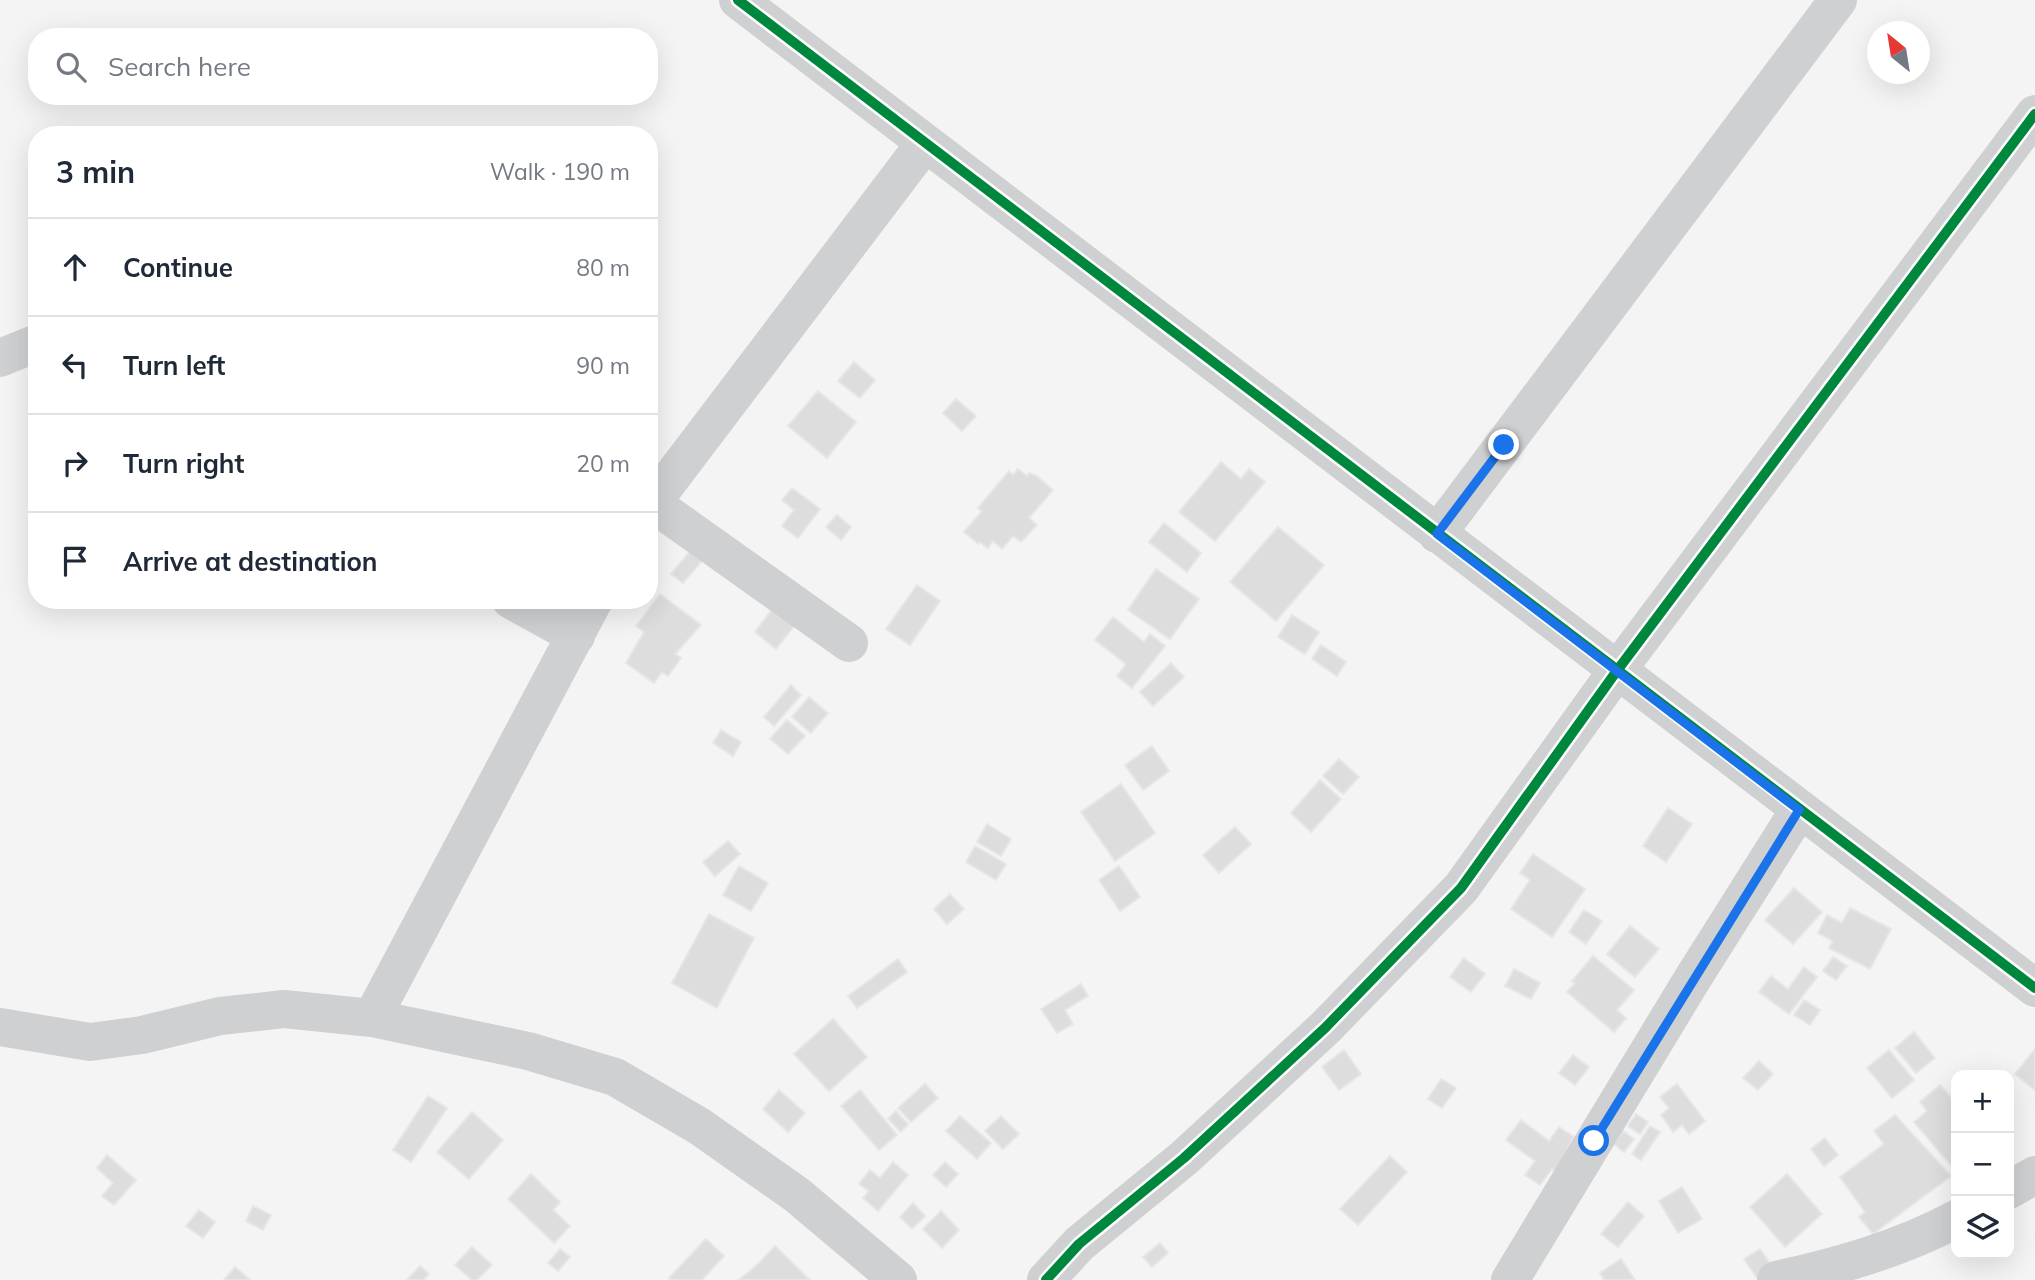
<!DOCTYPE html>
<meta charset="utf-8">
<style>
:root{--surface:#fff;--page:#f6f6f7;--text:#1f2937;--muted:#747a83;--line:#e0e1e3}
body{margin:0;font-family:Mulish,sans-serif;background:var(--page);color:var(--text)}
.controls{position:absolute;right:21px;bottom:21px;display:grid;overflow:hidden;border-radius:14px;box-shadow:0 7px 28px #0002}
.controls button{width:63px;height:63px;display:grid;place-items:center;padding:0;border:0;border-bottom:2px solid var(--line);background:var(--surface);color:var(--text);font:35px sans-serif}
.compass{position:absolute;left:1867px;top:21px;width:63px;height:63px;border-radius:50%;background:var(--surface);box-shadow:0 7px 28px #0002;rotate:330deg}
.stop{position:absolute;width:21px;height:21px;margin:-16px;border:5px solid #1a73e8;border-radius:50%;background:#fff}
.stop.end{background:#1a73e8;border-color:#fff;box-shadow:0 2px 7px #0008}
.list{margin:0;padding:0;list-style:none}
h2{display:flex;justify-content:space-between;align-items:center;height:91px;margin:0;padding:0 28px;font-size:30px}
h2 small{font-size:23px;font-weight:400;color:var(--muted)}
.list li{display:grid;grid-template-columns:46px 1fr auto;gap:21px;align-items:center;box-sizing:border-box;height:98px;padding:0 28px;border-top:2px solid var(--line)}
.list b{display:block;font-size:26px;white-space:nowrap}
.list em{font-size:23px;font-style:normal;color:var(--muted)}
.icon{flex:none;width:38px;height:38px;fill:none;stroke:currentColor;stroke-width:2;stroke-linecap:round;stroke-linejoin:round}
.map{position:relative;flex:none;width:2035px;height:1280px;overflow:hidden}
.search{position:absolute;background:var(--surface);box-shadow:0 7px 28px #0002;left:28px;top:28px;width:630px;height:77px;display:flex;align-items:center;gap:18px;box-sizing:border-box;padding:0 24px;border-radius:28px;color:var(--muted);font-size:26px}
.panel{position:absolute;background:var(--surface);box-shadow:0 7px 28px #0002;left:28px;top:126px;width:630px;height:483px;border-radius:28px}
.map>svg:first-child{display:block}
</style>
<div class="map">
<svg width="2035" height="1280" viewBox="0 0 2035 1280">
<rect width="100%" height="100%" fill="#f4f4f4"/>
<path fill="#ddddde" stroke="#e5e6e7" stroke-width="2" d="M854,362L875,380L860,398L838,381Z
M818,391L856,422L827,458L788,426Z
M956,399L976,416L962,431L943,413Z
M1221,462L1241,479L1249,469L1265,482L1215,541L1179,512Z
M1018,469L1027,476L1029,473L1037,476L1053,490L1029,518L1037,525L1021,542L1013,536L1002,549L993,541L988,548L980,542L978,544L964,532L982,511L978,508L1009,471L1013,475Z
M792,488L820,509L798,538L782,526L794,510L782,500Z
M837,515L851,527L841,540L826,527Z
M1164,523L1201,553L1187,572L1149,542Z
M1278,527L1324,565L1276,621L1230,582Z
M690,551L702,561L683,583L671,574Z
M1156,569L1199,599L1170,639L1128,610Z
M917,585L940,601L910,645L886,629Z
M660,594L701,625L675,654L681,658L668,676L662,672L654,683L626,663L644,632L636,626Z
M773,608L795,625L776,649L755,632Z
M1292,615L1319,632L1305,654L1278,637Z
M1113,617L1144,642L1150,634L1165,646L1132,688L1117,676L1126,664L1095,640Z
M1321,645L1346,662L1337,676L1312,659Z
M1171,663L1184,677L1153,706L1140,692Z
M791,685L801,695L774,726L764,717Z
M809,697L828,713L811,733L792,717Z
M787,720L805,736L788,754L770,739Z
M721,730L741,742L733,756L713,743Z
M1152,746L1169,771L1143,790L1125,765Z
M1339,759L1359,777L1343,794L1323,776Z
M1320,780L1341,799L1311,832L1291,813Z
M1121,784L1155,833L1115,861L1081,812Z
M1668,808L1692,824L1666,862L1643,846Z
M987,824L1011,839L1001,856L977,842Z
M1235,827L1251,844L1219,873L1203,855Z
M728,841L740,854L715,876L703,862Z
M975,846L1006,864L996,880L966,862Z
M1533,854L1585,889L1552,937L1511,909L1530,880L1520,873Z
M739,866L768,883L751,911L723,895Z
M1119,866L1140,897L1120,911L1099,880Z
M1794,888L1822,912L1793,944L1765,920Z
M950,894L964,909L947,924L934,909Z
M1850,908L1891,929L1870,969L1829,948L1833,941L1818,933L1827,915L1842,923Z
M1584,910L1602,921L1586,944L1569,932Z
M709,914L754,938L717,1008L672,983Z
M1630,926L1659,949L1635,977L1607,954Z
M1593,956L1634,990L1617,1010L1626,1018L1614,1032L1567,992L1575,983L1572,981Z
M1833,957L1847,966L1836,980L1823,971Z
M1464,958L1485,974L1471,992L1450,977Z
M898,959L907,972L857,1008L848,996Z
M1804,967L1817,977L1789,1014L1759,992L1771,976L1788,989Z
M1514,969L1540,983L1531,999L1505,986Z
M1081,984L1088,996L1065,1010L1073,1024L1057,1033L1041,1009Z
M1804,1000L1820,1010L1810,1025L1794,1015Z
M833,1019L867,1057L829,1091L794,1054Z
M1914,1032L1935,1058L1916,1073L1895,1048Z
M2035,1049V1090L2015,1074Z
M1344,1050L1361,1074L1339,1090L1322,1067Z
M1889,1050L1914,1080L1892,1098L1867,1068Z
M1573,1055L1589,1067L1575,1085L1559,1073Z
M1759,1061L1773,1074L1758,1090L1743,1078Z
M1441,1079L1456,1088L1442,1108L1428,1099Z
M925,1084L938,1098L911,1122L898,1108Z
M1677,1084L1705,1121L1689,1134L1682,1125L1673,1132L1661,1115L1669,1108L1660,1097Z
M1940,1085L1956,1103V1171L1914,1122L1927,1111L1920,1102Z
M779,1090L805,1113L788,1132L763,1109Z
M860,1090L897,1135L879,1150L841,1106Z
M428,1096L447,1108L411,1162L393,1150Z
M896,1111L908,1124L901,1132L888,1119Z
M472,1112L503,1140L469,1179L437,1152Z
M1636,1114L1648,1122L1640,1134L1628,1126Z
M1895,1115L1951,1176L1873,1234L1859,1217L1865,1212L1840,1177L1884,1144L1874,1131Z
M960,1116L991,1143L977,1159L946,1131Z
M1001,1116L1019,1134L1003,1149L985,1131Z
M1521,1120L1549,1141L1559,1127L1574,1137L1567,1149L1571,1152L1556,1172L1552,1169L1540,1185L1525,1175L1535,1161L1506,1140Z
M1650,1126L1660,1132L1641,1160L1632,1154Z
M1623,1131L1634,1139L1624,1152L1614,1144Z
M1825,1138L1838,1155L1824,1166L1811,1149Z
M107,1155L136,1180L114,1205L102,1196L113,1183L97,1168Z
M1390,1156L1407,1172L1358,1225L1340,1209Z
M893,1162L908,1175L878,1211L863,1198L869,1191L859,1184L870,1170L880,1178Z
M945,1162L958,1174L946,1187L933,1175Z
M531,1174L560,1202L553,1210L570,1226L554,1243L508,1199Z
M1787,1174L1822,1214L1785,1247L1750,1207Z
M1682,1187L1702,1219L1678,1233L1659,1201Z
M1628,1202L1644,1216L1618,1247L1601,1234Z
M913,1203L925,1216L912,1229L900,1217Z
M253,1206L271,1215L263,1230L246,1221Z
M199,1210L215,1222L203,1238L186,1226Z
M941,1211L959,1230L942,1248L923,1229Z
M706,1239L724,1256L702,1280H671L669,1278Z
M1160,1243L1168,1253L1152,1267L1143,1257Z
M775,1246L810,1280H739L759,1263Z
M472,1247L492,1265L477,1280H472L455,1265Z
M560,1249L570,1257L558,1271L548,1263Z
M1760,1249L1773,1268L1757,1278L1744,1259Z
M1621,1259L1635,1280H1604L1600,1273Z
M420,1266L429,1274L424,1280H407Z
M235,1267L250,1280H224Z"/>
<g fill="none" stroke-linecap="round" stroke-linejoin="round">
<path stroke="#ced0d2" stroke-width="38" d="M738,0L2035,988
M0,358L37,343
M652,503L849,643
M649,507L925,143
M1437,534L1838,0
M511,600L576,636
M372,1018L594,600
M0,1027L90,1042L142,1035L220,1016L284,1009L372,1018L528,1051L615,1077L699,1126L797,1195L898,1280
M2009,1190L2035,1175
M1046,1280L1079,1244L1184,1158L1325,1028L1461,888L1616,672L2035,114
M1510,1280L1693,978L1799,810
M1776,1280C1839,1266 1900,1249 1956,1219"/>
<defs>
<path id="cycleway" d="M738,0L2035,988
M1046,1280L1079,1244L1184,1158L1325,1028L1461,888L1616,672L2035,114"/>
</defs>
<use href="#cycleway" stroke="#fff" stroke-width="15"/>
<use href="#cycleway" stroke="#00873e" stroke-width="10"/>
</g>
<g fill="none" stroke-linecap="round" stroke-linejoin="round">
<path stroke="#1a73e8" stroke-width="9" d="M1504,445L1437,534L1799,810L1594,1141"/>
</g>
</svg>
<div class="controls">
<button>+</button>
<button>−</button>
<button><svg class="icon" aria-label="layers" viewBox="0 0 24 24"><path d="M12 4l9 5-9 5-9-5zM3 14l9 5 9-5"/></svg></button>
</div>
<svg class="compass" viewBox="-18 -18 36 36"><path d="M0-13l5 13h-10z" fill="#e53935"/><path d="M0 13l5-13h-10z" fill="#747a83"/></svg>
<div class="stop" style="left:1594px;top:1141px"></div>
<div class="stop end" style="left:1504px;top:445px"></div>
<div class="search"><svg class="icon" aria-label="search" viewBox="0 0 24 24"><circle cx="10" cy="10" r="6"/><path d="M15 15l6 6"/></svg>Search here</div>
<section class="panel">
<h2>3 min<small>Walk · 190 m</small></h2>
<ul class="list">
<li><svg class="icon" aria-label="ahead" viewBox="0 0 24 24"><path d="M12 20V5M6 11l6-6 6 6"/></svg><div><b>Continue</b></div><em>80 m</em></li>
<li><svg class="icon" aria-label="left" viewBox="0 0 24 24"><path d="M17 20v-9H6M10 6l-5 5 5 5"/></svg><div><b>Turn left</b></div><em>90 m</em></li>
<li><svg class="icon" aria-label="right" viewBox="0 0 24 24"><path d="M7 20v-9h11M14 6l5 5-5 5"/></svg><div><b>Turn right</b></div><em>20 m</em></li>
<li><svg class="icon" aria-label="arrive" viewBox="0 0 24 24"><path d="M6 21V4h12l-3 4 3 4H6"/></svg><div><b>Arrive at destination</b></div></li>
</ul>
</section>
</div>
